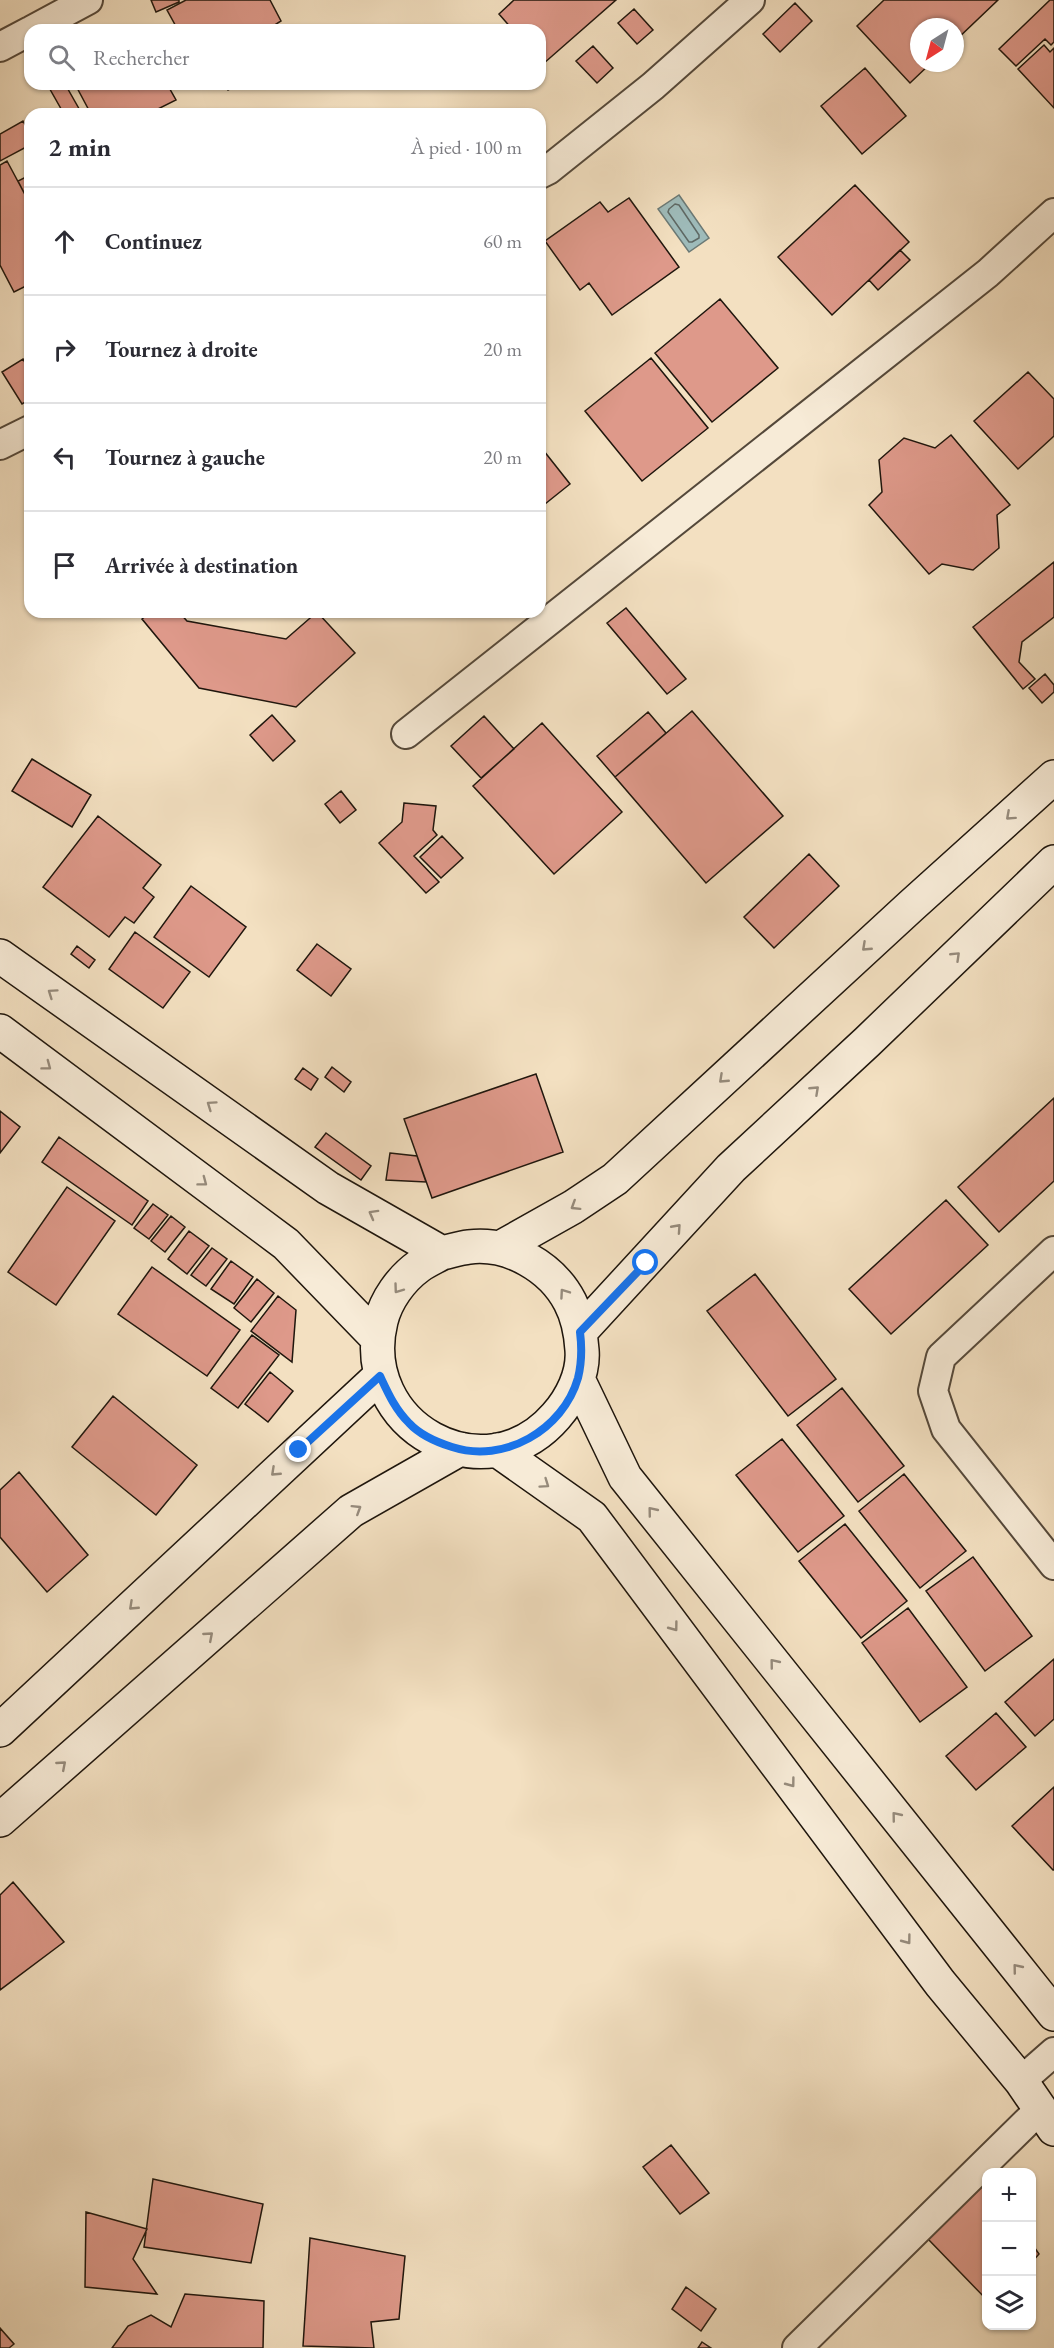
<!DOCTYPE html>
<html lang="fr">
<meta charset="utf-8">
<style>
:root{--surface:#fff;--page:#f2f2f3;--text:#2b2b33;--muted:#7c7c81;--line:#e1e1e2}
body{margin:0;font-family:"EB Garamond",serif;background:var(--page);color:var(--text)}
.controls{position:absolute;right:18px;bottom:18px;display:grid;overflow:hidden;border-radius:12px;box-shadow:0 2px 4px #0004}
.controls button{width:54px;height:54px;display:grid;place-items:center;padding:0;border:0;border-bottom:2px solid var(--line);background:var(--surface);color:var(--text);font:30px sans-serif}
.compass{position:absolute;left:910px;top:18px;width:54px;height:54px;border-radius:50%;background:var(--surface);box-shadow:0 2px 4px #0004;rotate:216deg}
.stop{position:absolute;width:18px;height:18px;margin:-14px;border:4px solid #1a73e8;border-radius:50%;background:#fff}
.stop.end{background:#1a73e8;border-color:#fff;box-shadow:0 2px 6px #0008}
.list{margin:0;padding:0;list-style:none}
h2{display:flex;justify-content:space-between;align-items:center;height:78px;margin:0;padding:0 24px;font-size:26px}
h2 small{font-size:20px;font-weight:400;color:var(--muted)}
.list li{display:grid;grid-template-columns:39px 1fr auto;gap:18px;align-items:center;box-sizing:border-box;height:108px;padding:0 24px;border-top:2px solid var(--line)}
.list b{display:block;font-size:22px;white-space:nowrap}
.list em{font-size:20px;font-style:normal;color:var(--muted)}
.icon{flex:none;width:33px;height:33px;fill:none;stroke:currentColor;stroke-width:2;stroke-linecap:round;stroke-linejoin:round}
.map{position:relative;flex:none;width:1054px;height:2348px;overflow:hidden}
.search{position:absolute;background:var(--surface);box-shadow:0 2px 4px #0004;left:24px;top:24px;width:522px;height:66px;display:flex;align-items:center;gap:15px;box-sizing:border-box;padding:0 21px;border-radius:18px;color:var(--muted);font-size:22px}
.panel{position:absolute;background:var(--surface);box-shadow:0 2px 4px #0004;left:24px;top:108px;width:522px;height:510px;border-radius:18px}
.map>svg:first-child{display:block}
</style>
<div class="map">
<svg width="1054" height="2348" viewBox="0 0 1054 2348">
<rect width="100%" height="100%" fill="#f3e0c1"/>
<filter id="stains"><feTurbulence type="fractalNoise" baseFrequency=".00333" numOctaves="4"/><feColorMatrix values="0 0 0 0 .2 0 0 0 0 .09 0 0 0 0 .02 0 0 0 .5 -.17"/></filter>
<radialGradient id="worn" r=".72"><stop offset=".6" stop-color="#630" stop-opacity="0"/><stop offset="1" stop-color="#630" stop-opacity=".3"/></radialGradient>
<path fill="#9ebbba" stroke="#6b7975" stroke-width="1.5" d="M679,195L709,238L689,252L658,209Z"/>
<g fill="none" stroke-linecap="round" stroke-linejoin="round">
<path stroke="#5e6864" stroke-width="1.5" d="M675,204L679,205L699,235V238L692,242H689L668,212L669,209Z"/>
</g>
<path fill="#de998a" stroke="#1f160d" stroke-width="1.5" d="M151,0H179V2L156,12Z
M186,0H270L281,21L273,26L275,30H178L167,10Z
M514,0H616L543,64L540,60V30H513L499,14Z
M884,0H998L955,41V27H919V63H931L910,83L857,26Z
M1050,0H1054V42L1051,45L1045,39L1016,66L999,49Z
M795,3L812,21L780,52L763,34Z
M634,9L653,30L637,44L618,23Z
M1044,45L1050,52L1054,48V108L1018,69Z
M593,46L613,68L597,83L576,61Z
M865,68L906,116L862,154L821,106Z
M47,84H65L82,114H64Z
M75,84H167L176,100L148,114H91Z
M225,84H240L228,90Z
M23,121L30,134V145L0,161V134Z
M7,161L30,204V284L14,292L0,265V165Z
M30,175V204L18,181Z
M855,185L909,242L832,315L778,257Z
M629,198L679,267L612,315L589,283L580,290L545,241L600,202L608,212Z
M900,250L910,260L878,290L869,280Z
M720,299L778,368L712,422L655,353Z
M651,358L708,428L642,481L585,411Z
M23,359L30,371V399L22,404L2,372Z
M1028,372L1054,399V436L1018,469L974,421Z
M951,435L1010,505L997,515L999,548L973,570L942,564L929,574L869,505L882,492L879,460L904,438L935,448Z
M540,446L570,484L540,508Z
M1054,562V617L1022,642L1019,662L1035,679L1023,689L973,627Z
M626,608L686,679L667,694L607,623Z
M151,612H179L187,621L286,639L317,612L355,653L296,707L199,688L142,619Z
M1045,674L1054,685V692L1042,703L1029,688Z
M692,711L783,816L706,883L615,777Z
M648,712L666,733L615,777L597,756Z
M272,715L295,741L273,761L250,735Z
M484,716L514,749L481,778L451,746Z
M542,723L622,812L554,874L473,786Z
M32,759L91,795L72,827L12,791Z
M341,791L356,810L340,823L325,804Z
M404,803L436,806L433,830L437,835L414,856L439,882L426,893L379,843L402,822Z
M98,816L161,865L143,888L154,897L134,923L125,917L109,937L43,887Z
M442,836L463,858L441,878L420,857Z
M809,854L839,886L774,948L744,917Z
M191,886L246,927L209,977L154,937Z
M135,932L190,972L163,1008L109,969Z
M317,944L351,969L331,996L297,970Z
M77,946L95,960L89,968L71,954Z
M332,1067L351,1082L344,1092L325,1077Z
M303,1068L318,1079L311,1090L295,1079Z
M536,1074L563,1152L432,1198L404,1119Z
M1054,1098V1181L999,1232L958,1187Z
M0,1111L20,1127L0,1153Z
M326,1133L371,1166L361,1180L315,1147Z
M59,1137L148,1201L132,1225L42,1162Z
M390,1153L417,1156L426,1182L386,1180Z
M67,1187L115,1221L56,1305L8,1272Z
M946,1200L988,1245L891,1334L849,1289Z
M153,1204L168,1215L149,1239L134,1228Z
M171,1216L185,1227L165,1252L151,1241Z
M189,1231L209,1246L187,1274L168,1259Z
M212,1248L227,1259L206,1286L191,1275Z
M231,1261L253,1277L234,1304L211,1289Z
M152,1267L240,1330L207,1376L118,1314Z
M755,1274L836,1379L788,1416L707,1311Z
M257,1279L274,1293L251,1322L234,1308Z
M278,1296L296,1310L292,1362L251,1331Z
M252,1335L279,1355L238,1408L211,1388Z
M270,1372L293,1391L268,1422L245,1404Z
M842,1388L904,1466L858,1502L797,1425Z
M113,1396L197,1465L156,1515L72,1447Z
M782,1439L844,1516L798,1552L736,1475Z
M19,1472L88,1555L47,1592L0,1537V1490Z
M904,1474L966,1551L920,1588L859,1511Z
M845,1524L907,1601L861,1638L799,1561Z
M973,1557L1032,1636L985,1671L926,1591Z
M908,1608L967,1687L920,1722L862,1643Z
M1054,1659V1719L1035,1736L1005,1702Z
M996,1713L1026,1747L976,1790L946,1756Z
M1054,1787V1870H1053L1012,1826Z
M13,1882L64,1942L0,1990V1895Z
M671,2145L709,2193L680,2214L643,2167Z
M153,2179L263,2204L251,2263L144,2247Z
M984,2183L986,2186V2299L928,2239Z
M86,2212L147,2229L133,2259L157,2294L85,2287Z
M310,2238L405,2256L399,2319L371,2322L374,2348L303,2346Z
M1032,2244L1039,2254L1032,2262Z
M686,2287L716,2309L701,2331L672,2309Z
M185,2294L264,2301L263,2348H112L128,2326L151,2315L171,2327Z
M0,2328L14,2344L9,2348H0Z
M702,2342L711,2348H698Z"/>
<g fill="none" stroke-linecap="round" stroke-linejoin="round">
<defs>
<path id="street" d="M32,30L88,0
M0,47L30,31
M540,174L548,170L653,86L750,0
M0,445L30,430
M406,734L988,273L1054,213
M1054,1251L941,1357L933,1391L946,1429L1054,1565
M1021,2081L1054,2052
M797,2348L1039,2110"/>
<path id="secondary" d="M0,956L328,1188L442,1253C451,1251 460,1248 469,1247C509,1242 552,1267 570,1302C578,1317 581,1334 582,1350C584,1374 571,1399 556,1416C485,1498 355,1426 381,1321C386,1300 401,1279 419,1266C426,1261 435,1257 442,1253
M0,1031L286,1244L377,1338
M500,1248L573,1207L615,1179L911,906L1054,777
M580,1332L731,1168L867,1042L1054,862
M578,1379L625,1477L1054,2014
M497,1450L592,1517L940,1983L1021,2081L1054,2129
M0,1730L380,1376
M0,1820L351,1511L460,1449"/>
</defs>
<use href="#street" stroke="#54483a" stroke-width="32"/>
<use href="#secondary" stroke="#1f160d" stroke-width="36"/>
<use href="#street" stroke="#f7ebd7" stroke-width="28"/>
<use href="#secondary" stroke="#f7ebd7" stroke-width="33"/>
</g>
<defs><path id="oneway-chevron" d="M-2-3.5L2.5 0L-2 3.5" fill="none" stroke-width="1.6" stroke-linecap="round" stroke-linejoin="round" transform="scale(1.5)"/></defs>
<g stroke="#968b7c">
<use href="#oneway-chevron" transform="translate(1010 816) rotate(138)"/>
<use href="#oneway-chevron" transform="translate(866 947) rotate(137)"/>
<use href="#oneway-chevron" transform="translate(956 956) rotate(-44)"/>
<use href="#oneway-chevron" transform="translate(52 993) rotate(-145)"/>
<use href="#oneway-chevron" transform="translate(47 1066) rotate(37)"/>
<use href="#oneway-chevron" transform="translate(723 1079) rotate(137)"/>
<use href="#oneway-chevron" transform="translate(815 1090) rotate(-43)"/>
<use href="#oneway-chevron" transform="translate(211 1105) rotate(-145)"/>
<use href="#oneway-chevron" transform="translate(203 1182) rotate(37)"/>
<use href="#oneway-chevron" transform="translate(575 1206) rotate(148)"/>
<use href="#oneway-chevron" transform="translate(373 1214) rotate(-151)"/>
<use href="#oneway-chevron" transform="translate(677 1228) rotate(-48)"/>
<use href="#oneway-chevron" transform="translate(398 1289) rotate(126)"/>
<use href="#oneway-chevron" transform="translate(564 1293) rotate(-125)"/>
<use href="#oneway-chevron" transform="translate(275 1472) rotate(137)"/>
<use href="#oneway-chevron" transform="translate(545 1484) rotate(35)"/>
<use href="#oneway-chevron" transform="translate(357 1509) rotate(-32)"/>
<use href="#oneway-chevron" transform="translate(652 1511) rotate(-129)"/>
<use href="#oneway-chevron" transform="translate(133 1606) rotate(137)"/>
<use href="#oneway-chevron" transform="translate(674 1627) rotate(53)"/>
<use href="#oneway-chevron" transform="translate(209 1636) rotate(-41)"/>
<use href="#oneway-chevron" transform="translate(774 1663) rotate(-129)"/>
<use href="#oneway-chevron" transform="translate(62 1765) rotate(-41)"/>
<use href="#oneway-chevron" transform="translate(791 1783) rotate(53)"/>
<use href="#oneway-chevron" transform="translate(896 1816) rotate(-129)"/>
<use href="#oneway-chevron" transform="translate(907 1940) rotate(53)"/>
<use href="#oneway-chevron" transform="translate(1017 1968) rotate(-129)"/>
</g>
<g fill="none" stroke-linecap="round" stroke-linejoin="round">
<path stroke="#1a73e8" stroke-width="8" d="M299,1450L380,1376C388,1393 395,1409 409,1423C420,1435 436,1442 452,1447C504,1464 563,1430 578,1378C582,1362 582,1348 580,1332L646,1263"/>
</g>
<rect width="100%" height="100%" filter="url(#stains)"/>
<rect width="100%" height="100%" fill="url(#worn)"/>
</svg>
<div class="controls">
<button>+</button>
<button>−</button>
<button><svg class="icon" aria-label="layers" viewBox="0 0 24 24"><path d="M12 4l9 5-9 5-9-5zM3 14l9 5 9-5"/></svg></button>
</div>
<svg class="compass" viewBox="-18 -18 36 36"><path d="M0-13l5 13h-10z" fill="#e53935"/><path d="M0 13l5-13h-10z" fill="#7c7c81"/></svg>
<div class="stop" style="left:646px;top:1263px"></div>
<div class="stop end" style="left:299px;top:1450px"></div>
<div class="search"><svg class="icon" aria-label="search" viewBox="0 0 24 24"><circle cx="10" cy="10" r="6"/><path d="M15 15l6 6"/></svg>Rechercher</div>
<section class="panel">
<h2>2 min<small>À pied · 100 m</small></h2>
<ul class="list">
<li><svg class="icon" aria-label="ahead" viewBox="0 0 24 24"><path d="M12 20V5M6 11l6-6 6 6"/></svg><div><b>Continuez</b></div><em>60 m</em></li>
<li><svg class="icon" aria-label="right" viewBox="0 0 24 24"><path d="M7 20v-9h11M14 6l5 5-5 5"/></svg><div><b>Tournez à droite</b></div><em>20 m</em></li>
<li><svg class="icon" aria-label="left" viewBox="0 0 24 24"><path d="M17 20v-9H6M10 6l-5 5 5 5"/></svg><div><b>Tournez à gauche</b></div><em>20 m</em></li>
<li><svg class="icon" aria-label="arrive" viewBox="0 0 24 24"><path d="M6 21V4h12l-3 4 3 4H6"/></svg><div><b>Arrivée à destination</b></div></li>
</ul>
</section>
</div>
